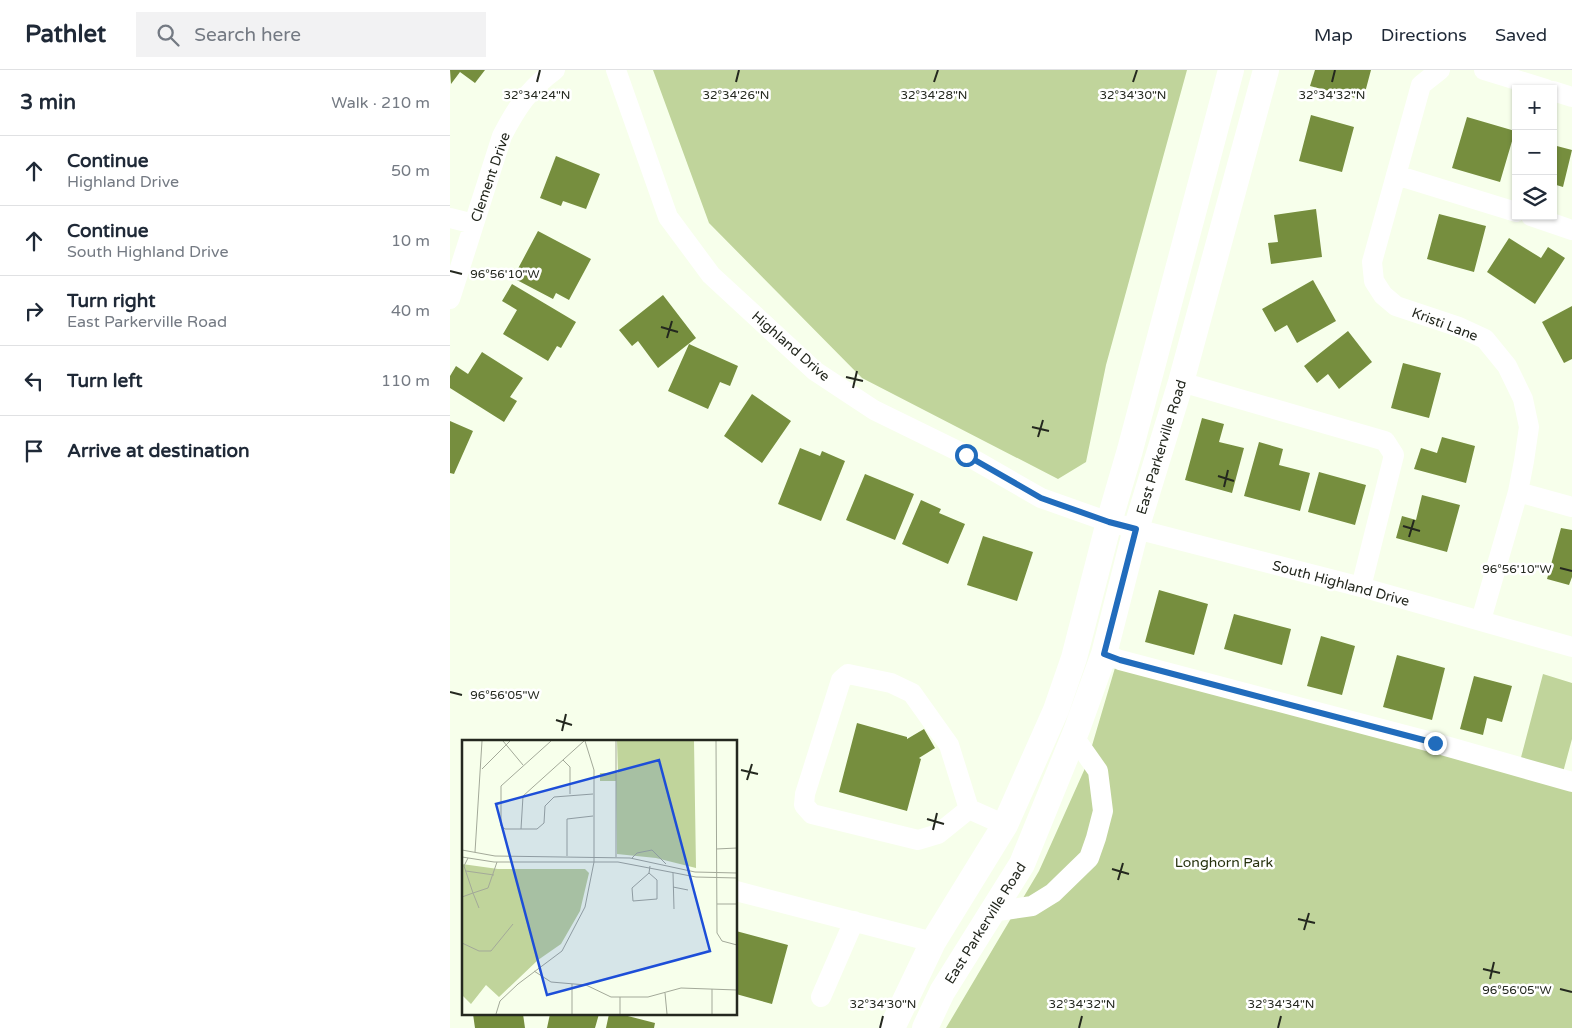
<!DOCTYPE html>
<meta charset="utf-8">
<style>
:root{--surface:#fff;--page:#f2f2f3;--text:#1f2937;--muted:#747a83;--line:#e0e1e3}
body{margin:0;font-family:"Varela Round",sans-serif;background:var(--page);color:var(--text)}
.controls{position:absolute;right:15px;top:15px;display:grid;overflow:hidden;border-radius:0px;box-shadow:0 1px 4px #0004}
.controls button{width:45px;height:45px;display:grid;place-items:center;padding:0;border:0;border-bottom:1px solid var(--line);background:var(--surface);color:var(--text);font:25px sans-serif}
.stop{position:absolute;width:15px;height:15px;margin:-11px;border:4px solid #216cbc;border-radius:50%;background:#fff}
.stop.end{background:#216cbc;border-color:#fff;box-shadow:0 1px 5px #0008}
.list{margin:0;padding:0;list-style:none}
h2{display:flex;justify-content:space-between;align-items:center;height:65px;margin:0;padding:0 20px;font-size:21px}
h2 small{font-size:16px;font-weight:400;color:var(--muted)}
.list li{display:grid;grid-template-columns:32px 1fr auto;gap:15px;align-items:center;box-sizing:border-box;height:70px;padding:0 20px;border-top:1px solid var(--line)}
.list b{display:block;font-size:19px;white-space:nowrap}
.list p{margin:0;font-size:16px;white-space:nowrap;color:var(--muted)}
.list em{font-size:16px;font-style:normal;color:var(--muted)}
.icon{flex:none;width:28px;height:28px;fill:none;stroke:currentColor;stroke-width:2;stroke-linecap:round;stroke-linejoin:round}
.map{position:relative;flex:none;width:1122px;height:958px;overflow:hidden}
header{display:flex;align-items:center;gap:30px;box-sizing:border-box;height:70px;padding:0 25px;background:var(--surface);border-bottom:1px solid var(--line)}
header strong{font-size:24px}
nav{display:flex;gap:28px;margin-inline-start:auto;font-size:18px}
.search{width:350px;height:45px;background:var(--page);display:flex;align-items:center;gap:12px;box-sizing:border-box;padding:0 18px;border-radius:0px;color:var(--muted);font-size:19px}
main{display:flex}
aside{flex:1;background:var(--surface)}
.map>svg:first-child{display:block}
</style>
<header>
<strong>Pathlet</strong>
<div class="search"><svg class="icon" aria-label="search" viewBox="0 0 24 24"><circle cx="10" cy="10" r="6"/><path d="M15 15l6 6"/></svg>Search here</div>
<nav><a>Map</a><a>Directions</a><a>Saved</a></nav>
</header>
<main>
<aside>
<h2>3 min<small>Walk · 210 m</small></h2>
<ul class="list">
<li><svg class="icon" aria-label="ahead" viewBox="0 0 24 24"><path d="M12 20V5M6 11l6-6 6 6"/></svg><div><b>Continue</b><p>Highland Drive</p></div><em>50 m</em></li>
<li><svg class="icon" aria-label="ahead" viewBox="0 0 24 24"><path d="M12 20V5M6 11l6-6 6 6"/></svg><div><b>Continue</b><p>South Highland Drive</p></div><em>10 m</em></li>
<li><svg class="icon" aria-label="right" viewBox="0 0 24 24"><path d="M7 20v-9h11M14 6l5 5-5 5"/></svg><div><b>Turn right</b><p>East Parkerville Road</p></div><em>40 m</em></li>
<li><svg class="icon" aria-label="left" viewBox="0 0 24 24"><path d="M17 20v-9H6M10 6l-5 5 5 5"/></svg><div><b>Turn left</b></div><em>110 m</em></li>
<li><svg class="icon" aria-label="arrive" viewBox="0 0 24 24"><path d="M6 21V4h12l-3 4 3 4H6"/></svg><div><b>Arrive at destination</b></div></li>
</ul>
</aside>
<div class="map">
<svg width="1122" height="958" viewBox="0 0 1122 958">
<rect width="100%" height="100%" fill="#f7ffeb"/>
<path fill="#c0d49b" d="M203,0H737L656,295L636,392L608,409L412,308L259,153Z
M667,591L1069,695L1093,604L1122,613V669L1112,706L1122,717V958H496L589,801L636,696Z"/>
<path fill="#768e3e" d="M0,0H35L25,13L10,2L1,14Z
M865,0H921L913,30L860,16Z
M861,45L904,57L892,102L849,91Z
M1017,47L1065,61L1050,112L1002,98Z
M1103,75L1122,80L1113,117L1103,114Z
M106,86L150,104L136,139L113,131L111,136L90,128Z
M866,139L872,187L821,194L818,173L828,172L824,145Z
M989,144L1036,156L1024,202L977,189Z
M88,161L141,189L119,230L106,223L103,229L63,208Z
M1059,168L1091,188L1098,177L1115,188L1085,234L1037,202Z
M863,210L886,251L847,273L837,255L825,262L812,239Z
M62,214L126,252L111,278L107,276L98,291L53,264L67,240L52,231Z
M213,225L246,268L208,298L188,271L182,276L169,260Z
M1122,236V289L1114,293L1092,252Z
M898,261L922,292L889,319L878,304L867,313L854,296Z
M239,274L288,296L280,316L270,312L258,339L218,321Z
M32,282L73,308L60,327L67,331L54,352L0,318V306L6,296L18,304Z
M953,293L991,303L979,348L941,338Z
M302,324L341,351L312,393L274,366Z
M752,348L774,354L769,372L794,378L782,423L735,410Z
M0,351L23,361L4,404L0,403Z
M992,367L1025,376L1016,413L964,399L971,378L987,383Z
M809,372L833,379L829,395L860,403L850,441L794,426Z
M350,378L370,386L372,381L395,391L371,451L328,434Z
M869,402L916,415L905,455L858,442Z
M415,404L464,424L445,470L396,450Z
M972,425L1010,435L997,482L946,468L952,446L966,450Z
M471,430L491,439L489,443L515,454L498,494L452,474Z
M1111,458L1122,460V507L1119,515L1097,509Z
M533,466L583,482L567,531L517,515Z
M709,520L758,534L744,585L695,572Z
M784,544L841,559L832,595L774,579Z
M871,566L905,576L892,625L857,616Z
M947,585L995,598L982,650L933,637Z
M1024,606L1062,616L1052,652L1037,648L1033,665L1010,659Z
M407,653L457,667V669L474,659L485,678L469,688L471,689L457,741L389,722Z
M286,861L338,875L322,934L286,924Z
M23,944H73L75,958H25Z
M100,944H149L145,958H97Z
M159,944H170L205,953L204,958H156Z"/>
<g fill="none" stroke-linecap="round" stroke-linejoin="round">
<path stroke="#fff" stroke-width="20" d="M166,0L218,147L261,205L365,301L424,340L516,385L591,428L659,452L911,517L1122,577
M990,0L971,15L922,192L924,211L933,225L946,236L1009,257L1035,269L1057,296L1073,329L1079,357L1074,391L1068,422L1031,550
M1034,0L1096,19
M1103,21L1122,27
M946,105L1066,142
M1081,146L1122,160
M0,148L24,154
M0,229L52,66C67,37 79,19 105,0
M731,312L935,371L944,385L911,517
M1068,422L1122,437
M654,584L670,590L985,673L1122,712
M519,739L488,764L468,770L362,744L354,735L355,724L391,610L398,604L441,613L462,623L499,675L519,739L555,755
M286,821L483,872
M542,842L582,836L603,823L639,788L646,768L653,741L648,701L624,667
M371,927L404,851"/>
<path stroke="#fff" stroke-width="26" d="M442,958L483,872L555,755L606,640L624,588L659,452L680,380L781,0
M475,958L492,922L572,794L627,659L654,584L686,459L731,312L816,0"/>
</g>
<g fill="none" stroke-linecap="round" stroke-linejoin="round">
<path stroke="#216cbc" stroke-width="6" d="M516,385L591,428L659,452L686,459L654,584L670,590L985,673"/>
</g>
<path fill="none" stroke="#24281f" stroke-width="2" d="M87,12L90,0M286,12L289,0M484,12L488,0M683,12L687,0M882,12L885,0M0,201L12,204M211,257L228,262M217,268L222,251M396,307L413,311M403,318L407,301M582,357L599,361M588,367L593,350M768,406L784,411M774,417L778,400M953,456L970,461M959,467L964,450M1110,498L1122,501M0,622L12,625M106,650L122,655M112,661L116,644M291,700L308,704M297,710L302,694M477,749L494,754M483,760L487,743M662,799L679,804M668,810L673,793M848,849L865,853M854,860L859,843M1033,899L1050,903M1040,909L1044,892M1110,919L1122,922M430,958L433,946M629,958L632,946M828,958L831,946"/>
<g text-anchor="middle" stroke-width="5" stroke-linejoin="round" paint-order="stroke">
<g font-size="14" fill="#24281f" stroke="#fff">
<text transform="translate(40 107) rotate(-71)" y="5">Clement Drive</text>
<text transform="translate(995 254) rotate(21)" y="5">Kristi Lane</text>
<text transform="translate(341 276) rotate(41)" y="5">Highland Drive</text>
<text transform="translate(711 377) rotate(-73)" y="5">East Parkerville Road</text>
<text transform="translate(891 513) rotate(15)" y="5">South Highland Drive</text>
<text transform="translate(535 853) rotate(-58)" y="5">East Parkerville Road</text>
</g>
<g font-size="14" fill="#25300d" stroke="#fff">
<text x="774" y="797">Longhorn Park</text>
</g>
</g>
<g transform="translate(12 670)">
<rect width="275" height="275" fill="#f7ffeb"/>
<path d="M155,1H232L234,128L194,118L155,114L154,41H138V33H156ZM0,124L36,129H123L127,133L118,171L99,204L76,220L37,257L24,245L9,264L0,255Z" fill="#c0d49b"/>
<path fill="none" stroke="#a3a999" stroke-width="1" d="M41,1L61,25M89,1L39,46V86L43,89H75L82,83L83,66L92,57L131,54M154,1V117M254,1L255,193L260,201L275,205M101,20L108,27V54M20,29L48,1M59,89L61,56L122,1M254,109L275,108M0,110L33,116L168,118L233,132L275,133M13,112L20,1M105,116V79L131,76M0,117L32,122H156L234,137L275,138M6,118L2,126L11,153L26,148L35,122M170,118L175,113L190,110L204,124M4,131L32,135M187,133L195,140V159L171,161L170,148L187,133L188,126M211,133L212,169M211,147L226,150M0,157L11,153L17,168M255,164H275M0,203L17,211H29L51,184M72,231L89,242L124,245L149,257H186L219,248L275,250M110,244V274M250,249V274M203,253L205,274M34,274L38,261L56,244L100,211L123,167L132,122V30L123,1M158,274V257"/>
<path fill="#1d4ed8" fill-opacity="0.15" stroke="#1d4ed8" stroke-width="2.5" d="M197,20L248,211L85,255L34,64Z"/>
<rect width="275" height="275" fill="none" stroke="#24281f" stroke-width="2.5"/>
</g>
<g font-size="12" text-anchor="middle" fill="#24281f" stroke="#fff" stroke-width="5" stroke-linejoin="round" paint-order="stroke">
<text x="87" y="29">32°34'24"N</text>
<text x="286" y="29">32°34'26"N</text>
<text x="484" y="29">32°34'28"N</text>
<text x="683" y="29">32°34'30"N</text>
<text x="882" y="29">32°34'32"N</text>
<text x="55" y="208">96°56'10"W</text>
<text x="1067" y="503">96°56'10"W</text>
<text x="55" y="629">96°56'05"W</text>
<text x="1067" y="924">96°56'05"W</text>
<text x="433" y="938">32°34'30"N</text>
<text x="632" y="938">32°34'32"N</text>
<text x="831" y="938">32°34'34"N</text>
</g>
</svg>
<div class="controls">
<button>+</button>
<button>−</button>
<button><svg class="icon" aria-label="layers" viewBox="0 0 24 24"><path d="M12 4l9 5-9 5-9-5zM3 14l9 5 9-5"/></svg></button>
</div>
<div class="stop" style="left:516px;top:385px"></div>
<div class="stop end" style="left:985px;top:673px"></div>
</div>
</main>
